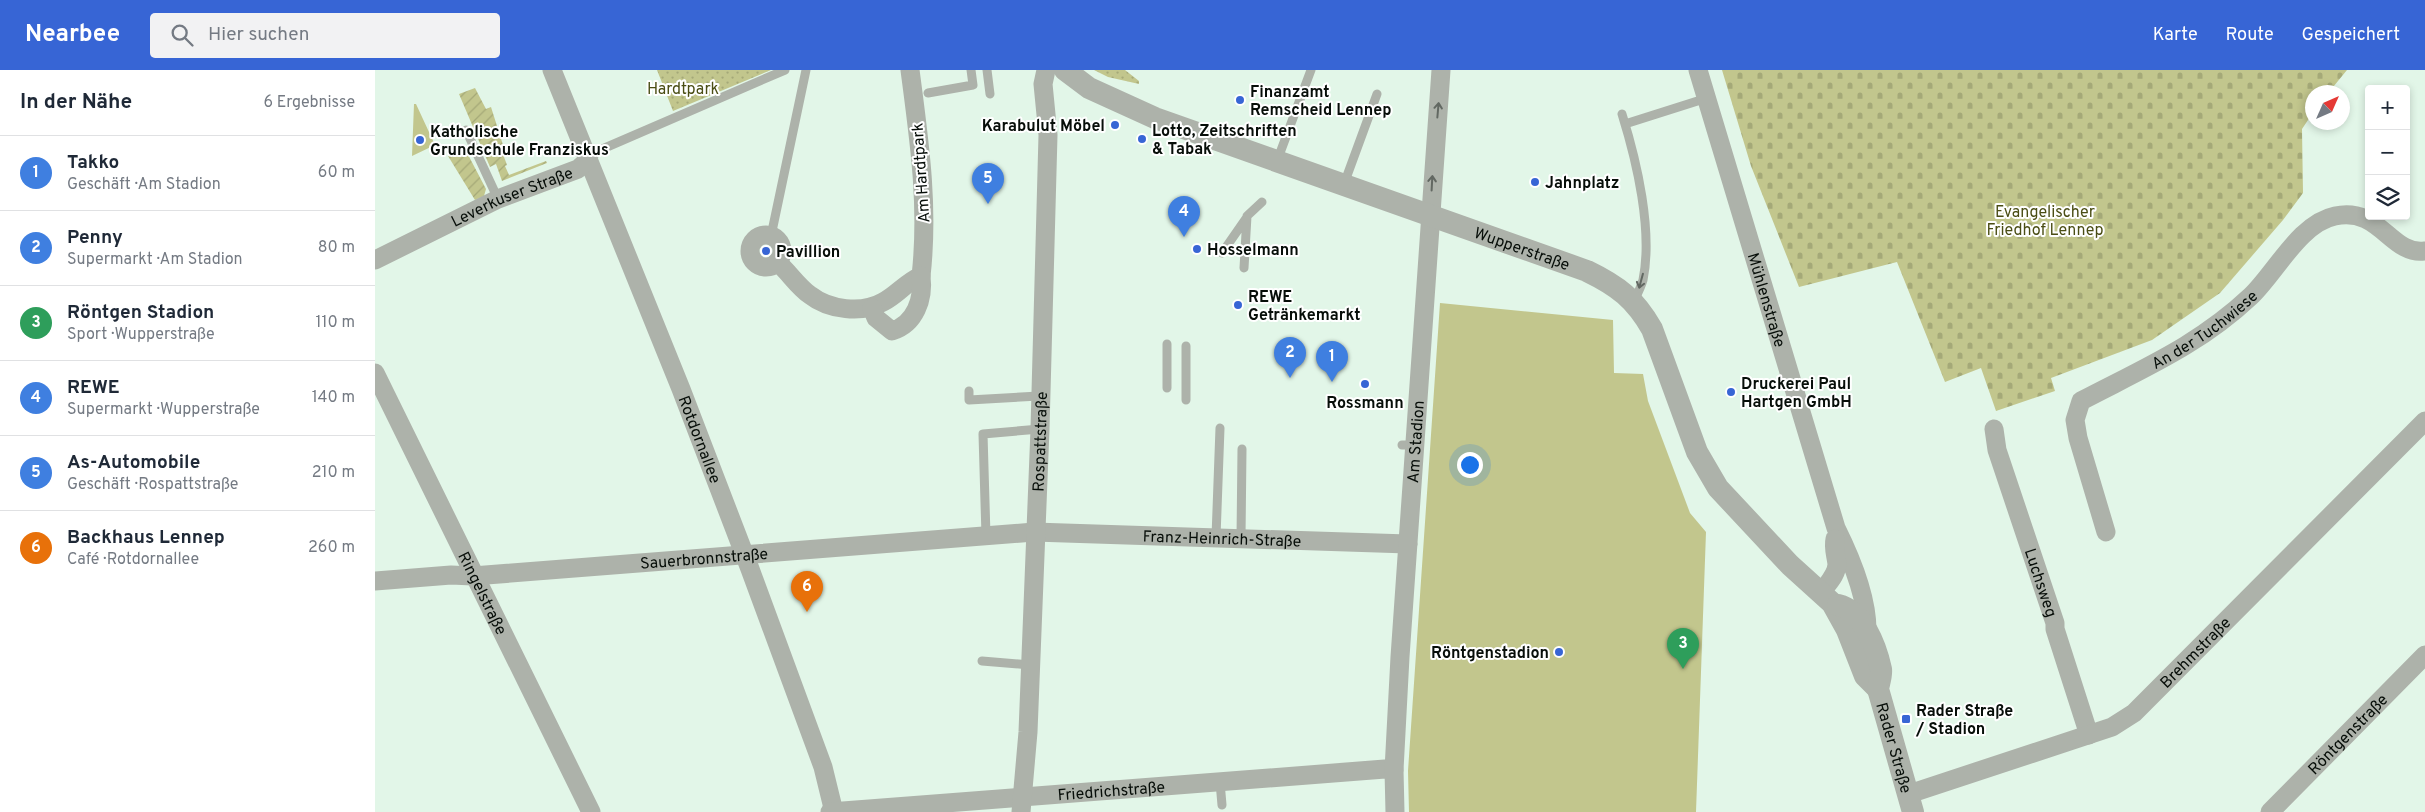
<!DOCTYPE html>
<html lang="de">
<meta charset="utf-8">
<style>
:root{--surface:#fff;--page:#f2f2f3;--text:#1f2937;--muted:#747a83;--line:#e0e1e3;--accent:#3765d5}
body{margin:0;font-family:Overpass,sans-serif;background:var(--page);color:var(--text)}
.controls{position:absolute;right:15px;top:15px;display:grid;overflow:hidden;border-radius:5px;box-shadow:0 2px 8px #0003}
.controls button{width:45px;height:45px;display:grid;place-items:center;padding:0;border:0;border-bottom:1px solid var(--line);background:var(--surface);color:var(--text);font:25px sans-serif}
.compass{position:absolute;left:1930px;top:15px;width:45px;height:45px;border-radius:50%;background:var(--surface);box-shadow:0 2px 8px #0003;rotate:45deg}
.you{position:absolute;left:1094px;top:394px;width:18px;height:18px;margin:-12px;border:4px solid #fff;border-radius:50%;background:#1a73e8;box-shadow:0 0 0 8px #1a73e833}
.badge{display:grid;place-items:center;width:32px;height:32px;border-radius:50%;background:var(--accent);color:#fff;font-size:16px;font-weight:700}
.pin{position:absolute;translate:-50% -41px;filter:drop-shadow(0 1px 2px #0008)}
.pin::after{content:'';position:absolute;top:26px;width:18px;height:15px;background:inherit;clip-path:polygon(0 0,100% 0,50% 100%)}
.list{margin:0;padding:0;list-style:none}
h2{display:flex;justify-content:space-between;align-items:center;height:65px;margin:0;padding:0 20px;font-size:21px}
h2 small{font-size:16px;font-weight:400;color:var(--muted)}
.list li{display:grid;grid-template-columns:32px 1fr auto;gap:15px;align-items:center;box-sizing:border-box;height:75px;padding:0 20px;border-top:1px solid var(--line)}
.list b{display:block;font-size:19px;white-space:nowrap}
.list p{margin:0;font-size:16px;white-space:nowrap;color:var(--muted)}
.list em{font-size:16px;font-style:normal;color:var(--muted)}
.icon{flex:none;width:28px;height:28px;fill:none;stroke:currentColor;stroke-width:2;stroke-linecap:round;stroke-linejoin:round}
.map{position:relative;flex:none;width:2050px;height:742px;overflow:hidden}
header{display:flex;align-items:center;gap:30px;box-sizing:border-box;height:70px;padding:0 25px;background:var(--accent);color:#fff}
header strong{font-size:24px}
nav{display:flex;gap:28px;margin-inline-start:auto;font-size:18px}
.search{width:350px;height:45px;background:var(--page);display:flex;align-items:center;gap:12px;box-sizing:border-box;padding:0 18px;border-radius:5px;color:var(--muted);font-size:19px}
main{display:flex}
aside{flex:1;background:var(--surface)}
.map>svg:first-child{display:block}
</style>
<header>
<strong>Nearbee</strong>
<div class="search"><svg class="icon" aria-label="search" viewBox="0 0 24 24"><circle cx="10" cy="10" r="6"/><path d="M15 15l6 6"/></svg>Hier suchen</div>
<nav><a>Karte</a><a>Route</a><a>Gespeichert</a></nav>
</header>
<main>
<aside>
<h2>In der Nähe<small>6 Ergebnisse</small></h2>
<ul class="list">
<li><span class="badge" style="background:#3f7fe0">1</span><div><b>Takko</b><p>Geschäft · Am Stadion</p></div><em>60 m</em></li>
<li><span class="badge" style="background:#3f7fe0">2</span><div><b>Penny</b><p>Supermarkt · Am Stadion</p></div><em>80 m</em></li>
<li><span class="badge" style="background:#2e9e5b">3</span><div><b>Röntgen Stadion</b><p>Sport · Wupperstraße</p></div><em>110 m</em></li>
<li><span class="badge" style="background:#3f7fe0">4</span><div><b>REWE</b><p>Supermarkt · Wupperstraße</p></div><em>140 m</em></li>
<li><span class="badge" style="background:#3f7fe0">5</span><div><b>As-Automobile</b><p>Geschäft · Rospattstraße</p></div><em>210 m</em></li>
<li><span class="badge" style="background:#e8710a">6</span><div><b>Backhaus Lennep</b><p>Café · Rotdornallee</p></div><em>260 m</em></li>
</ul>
</aside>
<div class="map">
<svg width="2050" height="742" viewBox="0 0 2050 742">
<defs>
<pattern id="cemetery-stones" width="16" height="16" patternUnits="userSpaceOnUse" patternTransform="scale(1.25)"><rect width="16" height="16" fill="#c2c68d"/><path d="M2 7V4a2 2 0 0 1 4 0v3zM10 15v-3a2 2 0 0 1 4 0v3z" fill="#a5a978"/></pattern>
<pattern id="park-dots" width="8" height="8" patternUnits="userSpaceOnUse" patternTransform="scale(1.25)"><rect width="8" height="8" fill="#c2c68d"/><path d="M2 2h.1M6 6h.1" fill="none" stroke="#a5a978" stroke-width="1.8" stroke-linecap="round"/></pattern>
<pattern id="garden-furrows" width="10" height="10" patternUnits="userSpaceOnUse" patternTransform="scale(1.25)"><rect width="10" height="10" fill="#c2c68d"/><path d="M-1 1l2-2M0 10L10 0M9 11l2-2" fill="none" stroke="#a5a978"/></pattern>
</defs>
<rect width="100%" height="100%" fill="#e2f6e8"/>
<path fill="#c2c68d" d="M39,34H41L60,75L37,86Z
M1065,233L1238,250L1239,303L1268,304L1273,331L1315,443L1331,462L1321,742H1034L1033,701Z"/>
<path fill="url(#cemetery-stones)" d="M1347,0H1972L1954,22H1938L1937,44L1927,59L1928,123L1908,150L1845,223L1777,270L1676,308L1680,321L1621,341L1606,298L1570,312L1522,192L1424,217L1376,96Z"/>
<path fill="url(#park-dots)" d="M282,0H396L298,41Z
M719,0H750L764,11V14L733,7Z"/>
<path fill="url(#garden-furrows)" d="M100,18L111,39L116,37L128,75L126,79L132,95L130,96L134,105L171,91L172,93L127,111L121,94L115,97L84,24Z
M89,77L111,119L109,126L100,130L73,86Z"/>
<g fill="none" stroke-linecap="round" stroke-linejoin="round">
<path stroke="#adb2aa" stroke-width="9" d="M612,0L615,24
M553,23L598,15L596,0
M1247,44C1262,92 1278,161 1268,210C1266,217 1262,225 1259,231
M1250,54L1332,28
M91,60L123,129
M213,90L225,80L410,0
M902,91L936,0
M969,114L1002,24
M396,166L431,0
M847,183L872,147
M869,198L872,146L887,132
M792,274V318
M811,276V330
M594,321V330L664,326
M1027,375H1040
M611,466L608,364L665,359
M841,467L845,358
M866,468L867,379
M607,591L655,595
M845,712L847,735"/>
<g stroke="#adb2aa" stroke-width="19">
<path id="s1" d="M177,0L306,319L375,499L448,697L459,742"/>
<path id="s2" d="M1323,0L1461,458C1476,488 1492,527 1492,560"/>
<circle cx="391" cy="181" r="16"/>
<path id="s3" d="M0,190L123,129L203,99L213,90"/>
<path d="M402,192C414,202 422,216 435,225C454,240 487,244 508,232C522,225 531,212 546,206C554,136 544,69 535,0"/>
<path d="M497,238L501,248L517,261C540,254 549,229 546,206"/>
<path id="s4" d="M0,303L216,742"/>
<path id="s5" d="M1619,359L1622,380L1680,553V559L1714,665"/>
<path id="s6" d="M1731,462L1703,368L1700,350L1706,331C1769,298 1824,275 1876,226C1901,202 1925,153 1960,146C2005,136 2016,186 2050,181"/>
<path id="s7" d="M0,511L76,505L98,506L659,462L1033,474"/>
<path d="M1446,523C1452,514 1462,505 1462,494C1461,485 1458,478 1460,469"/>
<path id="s8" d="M1534,724L1737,657L1759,643L2050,351"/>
<path id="s9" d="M455,742L1010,699L1019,700"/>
<path id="s10" d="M646,742L653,662L665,359L673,65L668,14L671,0"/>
<path id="s11" d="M1020,742L1019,700L1025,587L1066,0"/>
<path id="s12" d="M1895,742L2050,585"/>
</g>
<g stroke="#adb2aa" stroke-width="22">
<path id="s13" d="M690,0L714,18L780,48L1212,201C1243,216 1260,229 1277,259L1322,382L1343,418L1415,495L1457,533L1472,560L1490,606L1503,619"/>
<path id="s14" d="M1463,535C1488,541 1501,576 1506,599C1507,605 1504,613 1503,619L1538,742"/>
</g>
</g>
<defs><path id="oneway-shaft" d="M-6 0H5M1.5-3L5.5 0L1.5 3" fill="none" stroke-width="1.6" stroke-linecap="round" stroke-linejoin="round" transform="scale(1.25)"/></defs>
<g stroke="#626862">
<use href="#oneway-shaft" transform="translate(1063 40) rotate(-85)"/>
<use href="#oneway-shaft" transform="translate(1057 113) rotate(-87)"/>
<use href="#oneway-shaft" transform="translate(1266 211) rotate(105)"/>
</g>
<g fill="#3765d5" stroke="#fff" stroke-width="2">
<circle cx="865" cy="30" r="5"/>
<circle cx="740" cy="55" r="5"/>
<circle cx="767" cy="69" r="5"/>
<circle cx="45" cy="70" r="5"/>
<circle cx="1160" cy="112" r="5"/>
<circle cx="822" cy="179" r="5"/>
<circle cx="391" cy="181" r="5"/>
<circle cx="863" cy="235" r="5"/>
<circle cx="990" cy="314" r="5"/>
<circle cx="1356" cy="322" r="5"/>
<circle cx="1184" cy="582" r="5"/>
<rect x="1526" y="644" width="10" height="10" rx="2.5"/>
</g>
<g text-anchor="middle" stroke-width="4" stroke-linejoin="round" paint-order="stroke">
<g font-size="16" fill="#4a4d14" stroke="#fff">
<text x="308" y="24">Hardtpark</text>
<text x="1670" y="147">Evangelischer<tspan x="1670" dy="18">Friedhof Lennep</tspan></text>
</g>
<g font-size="16" font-weight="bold" fill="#070e09" stroke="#fff" text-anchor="start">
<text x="875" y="27">Finanzamt<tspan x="875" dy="18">Remscheid Lennep</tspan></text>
<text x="730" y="61" text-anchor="end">Karabulut Möbel</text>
<text x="777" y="66">Lotto, Zeitschriften<tspan x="777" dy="18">&amp; Tabak</tspan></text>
<text x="55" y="67">Katholische<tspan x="55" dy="18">Grundschule Franziskus</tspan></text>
<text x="1170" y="118">Jahnplatz</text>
<text x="832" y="185">Hosselmann</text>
<text x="401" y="187">Pavillion</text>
<text x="873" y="232">REWE<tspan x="873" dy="18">Getränkemarkt</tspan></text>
<text x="1366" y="319">Druckerei Paul<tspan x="1366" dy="18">Hartgen GmbH</tspan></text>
<text x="990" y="338" text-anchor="middle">Rossmann</text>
<text x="1174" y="588" text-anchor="end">Röntgenstadion</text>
<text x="1541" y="646">Rader Straße<tspan x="1541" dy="18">/ Stadion</tspan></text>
</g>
<g font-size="16" fill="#070e09" stroke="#fff">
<text transform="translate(545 103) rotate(-94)" y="6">Am Hardtpark</text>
<text dy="6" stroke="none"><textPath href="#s3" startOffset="151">Leverkuser Straße</textPath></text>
<text dy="6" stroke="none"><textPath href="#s13" startOffset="492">Wupperstraße</textPath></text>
<text dy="6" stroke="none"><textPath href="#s2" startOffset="240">Mühlenstraße</textPath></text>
<text dy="6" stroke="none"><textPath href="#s6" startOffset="279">An der Tuchwiese</textPath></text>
<text dy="6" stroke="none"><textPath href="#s1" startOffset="398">Rotdornallee</textPath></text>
<text dy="6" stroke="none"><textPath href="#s10" startOffset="371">Rospattstraße</textPath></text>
<text dy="6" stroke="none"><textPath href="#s11" startOffset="371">Am Stadion</textPath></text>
<text dy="6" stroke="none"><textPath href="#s7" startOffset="849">Franz-Heinrich-Straße</textPath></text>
<text dy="6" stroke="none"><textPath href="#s7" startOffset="330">Sauerbronnstraße</textPath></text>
<text dy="6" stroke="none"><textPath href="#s5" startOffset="161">Luchsweg</textPath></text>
<text dy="6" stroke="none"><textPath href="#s4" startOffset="245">Ringelstraße</textPath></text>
<text dy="6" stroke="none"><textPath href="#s8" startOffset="326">Brehmstraße</textPath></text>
<text dy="6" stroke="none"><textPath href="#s12" startOffset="110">Röntgenstraße</textPath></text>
<text dy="6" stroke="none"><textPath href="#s14" startOffset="162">Rader Straße</textPath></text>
<text dy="6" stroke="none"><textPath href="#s9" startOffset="282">Friedrichstraße</textPath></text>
</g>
</g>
</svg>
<div class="controls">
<button>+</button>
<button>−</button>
<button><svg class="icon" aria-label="layers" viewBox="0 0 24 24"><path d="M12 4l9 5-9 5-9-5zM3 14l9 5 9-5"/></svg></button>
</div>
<svg class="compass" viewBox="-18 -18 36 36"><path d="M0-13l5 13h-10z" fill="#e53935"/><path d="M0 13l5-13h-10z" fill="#747a83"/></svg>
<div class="you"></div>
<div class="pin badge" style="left:957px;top:312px;background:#3f7fe0">1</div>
<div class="pin badge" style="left:915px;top:308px;background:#3f7fe0">2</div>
<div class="pin badge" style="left:1308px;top:599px;background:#2e9e5b">3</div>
<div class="pin badge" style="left:809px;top:167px;background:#3f7fe0">4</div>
<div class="pin badge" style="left:613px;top:134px;background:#3f7fe0">5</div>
<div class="pin badge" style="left:432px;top:542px;background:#e8710a">6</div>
</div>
</main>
